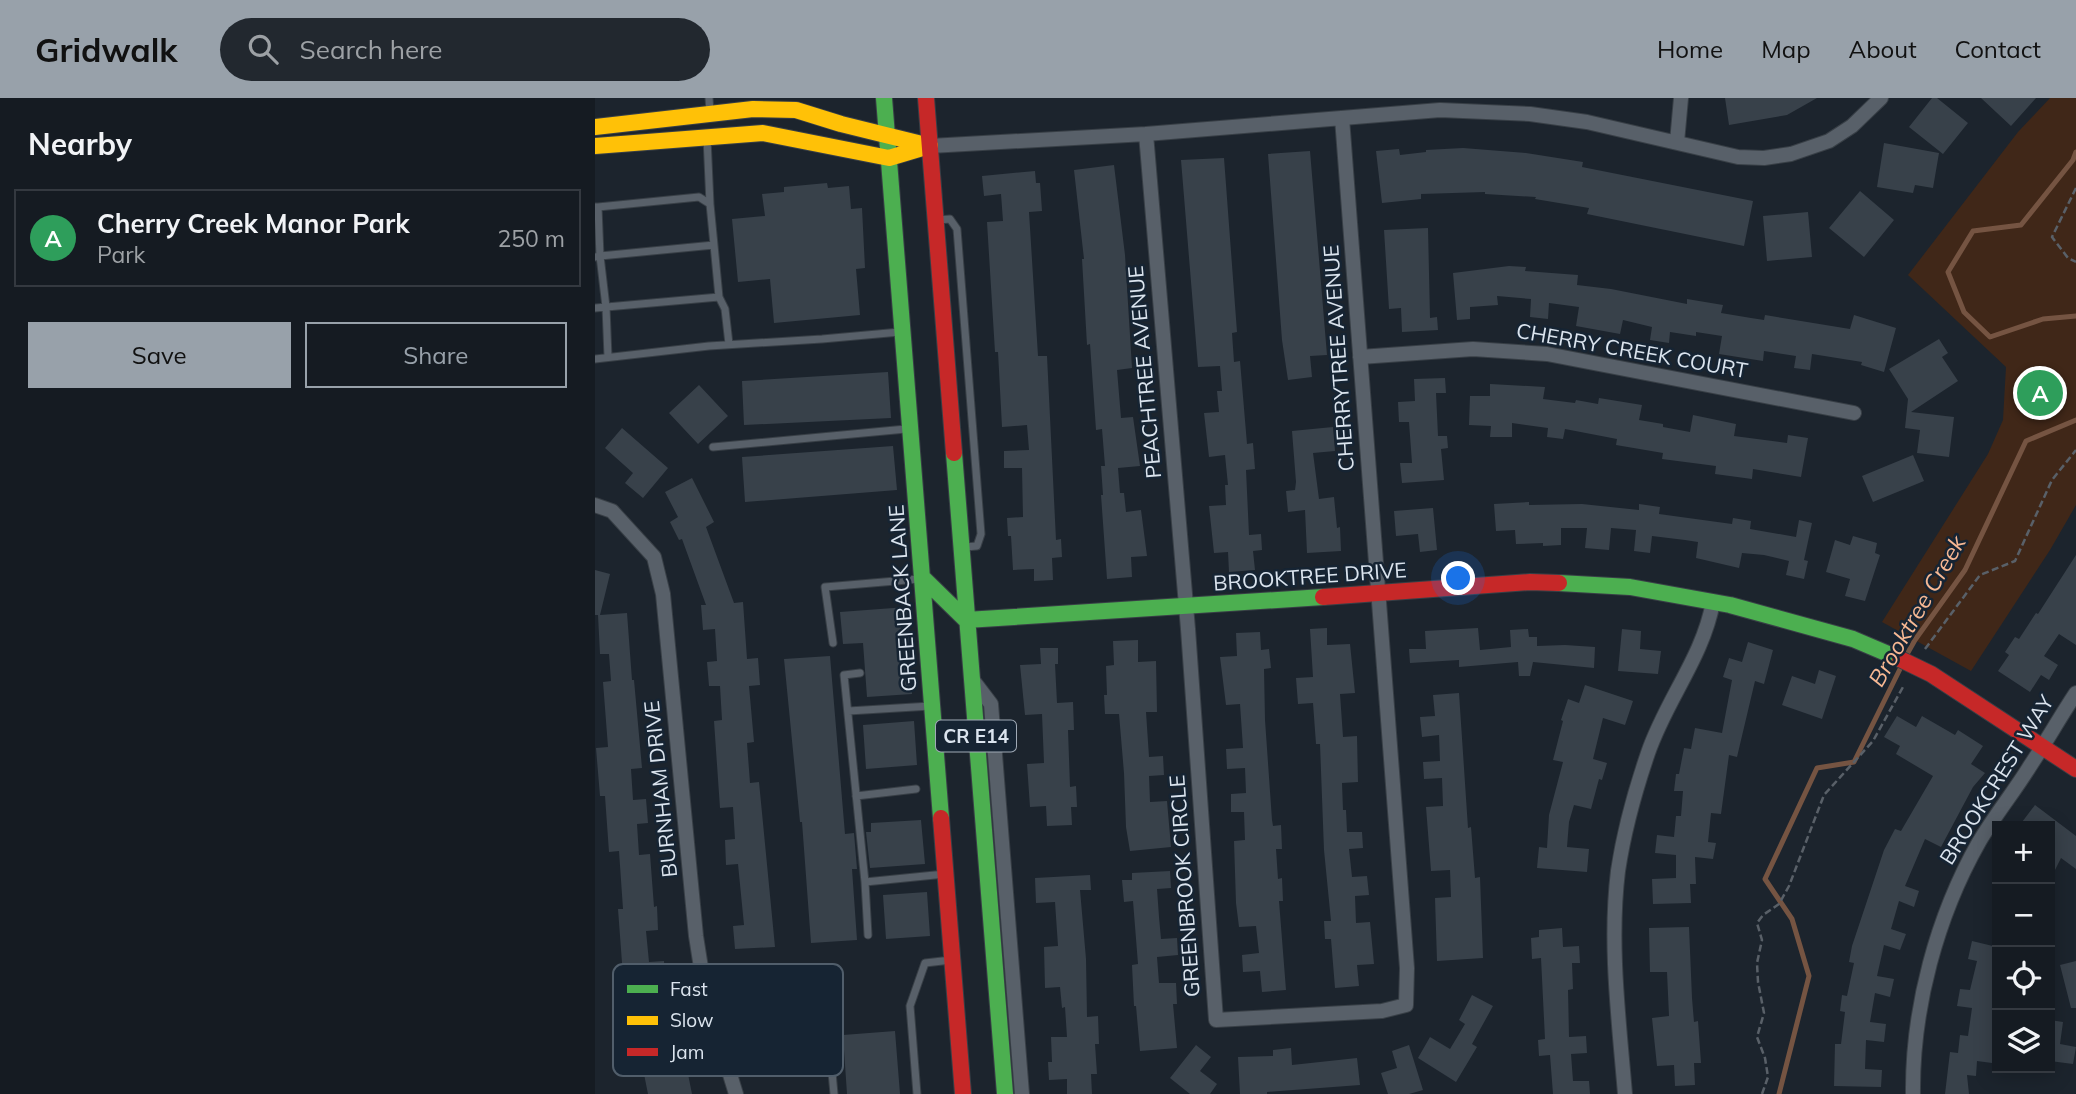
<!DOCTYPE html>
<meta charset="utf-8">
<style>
:root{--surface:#151b22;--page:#22282f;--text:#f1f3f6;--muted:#9da1a5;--line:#343940;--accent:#98a1aa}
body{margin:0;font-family:Mulish,sans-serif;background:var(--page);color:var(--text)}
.controls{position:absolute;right:21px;bottom:21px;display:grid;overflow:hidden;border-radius:0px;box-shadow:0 4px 18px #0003}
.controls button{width:63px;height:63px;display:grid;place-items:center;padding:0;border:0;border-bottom:2px solid var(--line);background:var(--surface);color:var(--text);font:35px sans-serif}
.you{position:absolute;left:864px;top:481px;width:24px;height:24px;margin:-18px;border:5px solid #fff;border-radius:50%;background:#1a73e8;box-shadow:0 0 0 10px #1a73e833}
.badge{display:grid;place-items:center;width:46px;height:46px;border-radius:50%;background:var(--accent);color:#fff;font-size:23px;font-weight:700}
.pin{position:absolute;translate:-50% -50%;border:4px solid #fff;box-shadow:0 2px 7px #0006}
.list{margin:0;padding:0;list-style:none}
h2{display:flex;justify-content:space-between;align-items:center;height:91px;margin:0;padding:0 28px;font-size:30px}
h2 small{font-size:23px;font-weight:400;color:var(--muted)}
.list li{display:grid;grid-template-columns:46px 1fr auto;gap:21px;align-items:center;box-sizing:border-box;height:98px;margin:0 14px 14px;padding:0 14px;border:2px solid var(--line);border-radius:0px}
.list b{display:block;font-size:26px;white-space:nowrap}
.list p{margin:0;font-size:23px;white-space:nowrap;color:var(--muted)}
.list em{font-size:23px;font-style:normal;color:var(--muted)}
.actions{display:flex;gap:14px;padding:21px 28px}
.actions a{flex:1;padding:16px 0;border:2px solid var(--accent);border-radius:0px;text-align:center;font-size:24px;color:var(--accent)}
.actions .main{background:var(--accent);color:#111}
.icon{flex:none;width:38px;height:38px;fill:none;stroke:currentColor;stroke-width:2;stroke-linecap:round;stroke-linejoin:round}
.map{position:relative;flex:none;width:1481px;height:996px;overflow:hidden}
header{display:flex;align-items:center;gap:42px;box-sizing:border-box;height:98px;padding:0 35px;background:var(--accent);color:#111}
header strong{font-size:33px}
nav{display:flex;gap:38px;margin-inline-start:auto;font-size:24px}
.search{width:490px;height:63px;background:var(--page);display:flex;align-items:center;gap:18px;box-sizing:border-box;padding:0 24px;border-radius:38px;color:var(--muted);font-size:26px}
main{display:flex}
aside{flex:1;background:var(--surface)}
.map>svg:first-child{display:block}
</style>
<header>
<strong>Gridwalk</strong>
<div class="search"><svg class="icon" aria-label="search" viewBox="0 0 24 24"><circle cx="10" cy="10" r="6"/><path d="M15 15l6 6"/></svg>Search here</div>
<nav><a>Home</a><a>Map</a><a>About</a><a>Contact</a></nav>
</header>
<main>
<aside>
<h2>Nearby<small></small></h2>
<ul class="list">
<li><span class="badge" style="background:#2e9e5b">A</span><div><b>Cherry Creek Manor Park</b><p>Park</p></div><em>250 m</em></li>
</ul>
<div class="actions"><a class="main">Save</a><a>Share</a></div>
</aside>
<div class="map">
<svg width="1481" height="996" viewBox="0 0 1481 996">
<rect width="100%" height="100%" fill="#1c242d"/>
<path fill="#402718" d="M1455,0H1481V407L1455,452L1376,573L1287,524L1393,356L1408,322L1411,269L1313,177L1423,34Z"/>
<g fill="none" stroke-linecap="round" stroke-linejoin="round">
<path stroke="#755442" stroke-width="5" d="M1481,54L1478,62L1426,127L1378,133L1353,174L1369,214L1395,239L1448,221L1481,218
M1311,558L1320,542L1370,472L1431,343L1481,322
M1184,996L1214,878L1197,821L1170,781L1222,670L1259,664L1307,567"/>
</g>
<path fill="#38414a" d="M1130,0H1222L1192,17L1134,27Z
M1337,0H1342L1373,25L1348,56L1314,29Z
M1386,0H1441L1416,28Z
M1289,45L1344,55L1338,90L1320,87L1318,95L1282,89Z
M868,50L931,55L988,64L987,69L1158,103L1149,148L992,116L994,110L940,101L941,99L890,96V94L826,96V101L787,105L781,53L804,51L805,57L831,54V52Z
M715,53L732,257L715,258L717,279L693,282L687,242L673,56Z
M629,60L642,234L637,235L639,264L645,263L652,346L658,345L660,371L651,372L654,437L666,436L667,452L658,453L660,472L634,474L633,454L619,455L614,408L631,407L630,387H633L630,357L614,359L609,315L624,314L622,293H627L625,268L603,269L586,62Z
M519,67L530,157L537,270L522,272L526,320L538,319L545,368L523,370L525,395H529L531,414L546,412L552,458L536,459L537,479L512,481L506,397H508L506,368H510L507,331L501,332L495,246L492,247L487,161H489L479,72Z
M440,73L441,85H445L447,113L434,114L443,258H452L461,442L466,441L467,459L457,460L458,482L439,483V471L418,472L416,438H413L412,420L428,419L427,370H409V353L434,352L432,327L407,329L403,254H400L392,124L408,123L406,96L389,98L387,78Z
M232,85L233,90L254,88L256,111L267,110L270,170L261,171L265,217L179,225L175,181L143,184L137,121L170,118L167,96L189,94V89Z
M1265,93L1299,122L1269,159L1234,130Z
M1213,114L1217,159L1172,163L1168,118Z
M833,130L835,220L842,219L843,232L807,234L806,210L794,211L789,132Z
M914,168L931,169L930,173L983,177L982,187L1016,191L1092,206V201L1128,207L1126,215L1156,220L1169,222L1170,217L1255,231L1259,217L1301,230L1289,274L1266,267L1267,264L1217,256L1215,272L1199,270L1201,258L1169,253L1168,263L1124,256L1127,238L1101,234V238L1075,234L1074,245L1055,242L1057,229L1028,222L1025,236L981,228L984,209L954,205L953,221L935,219L936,201L902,198L903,207L875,209V221L862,222L858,175Z
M1344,241L1353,255L1347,259L1363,283L1316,314L1359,319L1354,359L1322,355L1325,332L1310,330L1313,301L1294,271Z
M293,274L296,320L149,327L147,283Z
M850,280L851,295H841L843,338H852L853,350L846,351L849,382L807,385L805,365H817L814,324H804L803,304L820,303L819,281Z
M895,286L950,289L948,301L980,305L981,302L1003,306L1004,300L1047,307L1044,322L1068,326V329L1095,334L1098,317L1141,326L1139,338L1192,345L1193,337L1213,340L1206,379L1158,371L1157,381L1120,376L1121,368L1067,361L1068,355L1021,347L1022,341L970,331L968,341L952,339L953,330L917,325V339H895L896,328L874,327L875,298H895Z
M104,287L133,318L103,346L74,315Z
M738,329L740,353L718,355L724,401L739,399L742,430L745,429L746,453L712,455L710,412L693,414L691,393L700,392L701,384L697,333Z
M27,330L73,370L48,400L30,385L38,375L10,350Z
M298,348L302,392L150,404L147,359Z
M1318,357L1329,383L1278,404L1267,378Z
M97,380L119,424L111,429L139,505L148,504L152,561L163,560L165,587L154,588L159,644L152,645L155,685L164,684L180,849L140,851L138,828L149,827L143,766L131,767L130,742L140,741L138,709L125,710L119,623L127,622L125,588H114L112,564L122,563L120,531L108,532L106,507H111L87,441L84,442L75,424L83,419L70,394Z
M934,404V407L987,406L1044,412V406L1065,409L1064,416L1137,426L1138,420L1156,423L1155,431L1201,439L1204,422L1217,425L1209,462L1213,463L1209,481L1191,477L1194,463L1169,457L1147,455L1144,470L1101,460L1103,444L1090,442L1057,438L1055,455L1039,453L1041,432L1016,430L1014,452L990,450L992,430H966V447L948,448V445L921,446L920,432L901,433L899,406Z
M838,410L842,452L825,454L823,436L801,438L799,413Z
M1258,438L1282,445L1280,455L1285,457L1270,503L1250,498L1255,481L1231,474L1240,442L1255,447Z
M1481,457V547L1464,536L1449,558L1463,567L1454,582L1446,577L1435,594L1403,573L1414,557L1410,554L1420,539L1424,541L1441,515L1443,516Z
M0,472L15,476L5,517L32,515L37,582H39L47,670L36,671L38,702L51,701L53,725L42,726L44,757L55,756L59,809L62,808L63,832L51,833L54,864L69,863L72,913L78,912L83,962L90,961L97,996H53L45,956L40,957L34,905H30L23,811H28L24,753L14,754L10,698H5L1,650L13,649L8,584L16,583L14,556H5L3,517H0Z
M312,509L317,596L272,599L268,545L248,546L245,514Z
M732,530V547L755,546L760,595L745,596L748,639L762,638L763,684L747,685L748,712H751L752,734H767L768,750L754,751L757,779L772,778L774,797L760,798L761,825L775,824L779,866L762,867L764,888L740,890L736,841H730L729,823H736L729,752L725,646H721L718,605L703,606L701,580L718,579L715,531Z
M883,530L885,552L916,549L915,532L933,531L934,539H942V548L970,547L1000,549L999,570L938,564L935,578H924L923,564L864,569V562L815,565L814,551H831L830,533Z
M1027,531L1046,533L1045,551L1066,553L1063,576L1023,573Z
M665,534L666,552L674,551L676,570L669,571L670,622L677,722L678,728L686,727L687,751H681L683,781L687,780L688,803H684L691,892L667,894L665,873L648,874L647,857L664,855L661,828L644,829L641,805L639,743L650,742L649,714H636V696L651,695L650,670L632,671L631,651L648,650L645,606L631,607L625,559L642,558L641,535Z
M543,542V564L561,563L562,614H551L554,659L568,658L569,677L554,678L555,704L572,703L576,749L535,753L531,729L529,675L524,616H510L509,597H512L511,568L519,567L518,543Z
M1153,544L1178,552L1169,586L1160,583L1142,659L1134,657L1126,716L1116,715L1113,744L1121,745L1118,761L1100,759L1101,786H1095L1096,805L1058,806L1057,781L1081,780V757L1060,755L1062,737L1079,739L1081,718H1086L1088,693H1079L1081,676H1084L1089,650L1096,651L1100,630L1127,635L1137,582L1128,579L1134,560L1147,564Z
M445,550H463V566H460L462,605L478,604L479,632H473L475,689L481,688L482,709H476L477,727L452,728L451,708L435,709L432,666L449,665L447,616L430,617L425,567L446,566Z
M235,558L250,736L259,735L262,771H257L262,842L216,845L207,724H205L189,561Z
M1224,572L1241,578L1227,621L1187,607L1197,578L1220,586Z
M990,587L1038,603L1030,627L1008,620L998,661L1012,665L1007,682L1004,681L996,711L979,707L974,724L972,749L994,751L992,774L942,770L944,749L952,750L954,717L968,664L958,662L968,623L966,622L973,601L984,605Z
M864,595L873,730L876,729L880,780L885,779L888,860L842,863L840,800L856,799L855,772L836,773L831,709L848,708L847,680L829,681L828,664L845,663L844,637L827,639L825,619L840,618L838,597Z
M1302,618L1321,629L1327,618L1360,637L1363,632L1388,648L1376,666L1390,675L1378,689L1346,749L1330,741L1310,788L1324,793L1319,809L1304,803L1296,831L1311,836L1305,852L1289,847L1282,878L1299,881L1295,899L1280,895L1275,924L1291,926L1289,944L1271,942L1270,971L1287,972L1286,989L1239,988L1240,946H1246L1250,914L1245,913L1247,897L1252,898L1259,865L1254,864L1257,848L1289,752L1300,731L1306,733L1338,678L1301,656L1305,648L1289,639Z
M319,623L322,667L271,671L268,627Z
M1440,707L1481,738V771L1466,760L1455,782V728H1424Z
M326,722L330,766L275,770L271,734H276V725Z
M575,773L576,790L562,791L564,819L566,841L582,840L583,857L562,859L564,885H581L582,906H578L582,950L545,953L541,908H539L537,867L543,866L538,803L529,804L527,782H537V775Z
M495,777L496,792H485L491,861L492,919L503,918L504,946H500L502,976H496L497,996H472V981L454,982L453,964H457L456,939H472L470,909L467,910L465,889L450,890L449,849L463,848L460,804L441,805L440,780Z
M332,794L335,838L291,841L288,797Z
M1094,829L1097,900L1099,924L1103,923L1106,965H1099L1100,987L1080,988L1079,967L1062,968L1057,920L1074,918L1072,874H1055L1054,830Z
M967,830L968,849L984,848L985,865H977L978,891L973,892L974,939L991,938L992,955L976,956L978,983H994L995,996H958L955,957L944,958L943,942L950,941L946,860L937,861L936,840L944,839V832Z
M1377,843L1402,849V908L1397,965L1382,963L1381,978L1372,977L1374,996H1350L1355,954L1363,955L1365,937L1373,938L1377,910L1362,908L1365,891L1375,892L1382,863L1373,861Z
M1481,863V910H1476L1465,867Z
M877,897L898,908L877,946L882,949L861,984L823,960L835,939L855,951L870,926L864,922Z
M1455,922L1468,924L1465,946L1481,949L1478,966L1455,963Z
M300,933L305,996H252L248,937Z
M601,947L616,959L605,973L622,986L615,996H595L575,980Z
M814,947L828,992L814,996H793L786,975L802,970L797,953Z
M696,950L697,967L762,960L765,987L672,994V996H645L643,959L678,958V952Z"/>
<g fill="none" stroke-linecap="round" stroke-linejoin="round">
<defs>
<path id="lane" d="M114,0L115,14
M112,40L115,106
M0,109H3L5,158L119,147L124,199
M3,109L104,99L115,106L119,147
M343,122L355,121L362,131L386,436L382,448L370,449
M0,159L5,158L11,209L13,259
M0,210L124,199L130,211L134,246
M0,261L114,248L227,241L305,234
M118,349L311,331
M238,545L230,489L324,481
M265,575L249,577L270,784L350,776
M253,613L336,608
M261,698L321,691
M270,784L273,837
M234,942L239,996
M322,996L315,908L330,865L356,862"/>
<path id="street" d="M551,36L593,531L621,922L787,913L811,907L812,870L747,20
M1082,44L1086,0
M335,48L551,36L845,12L935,16L992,24L1143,59L1169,60L1196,56L1234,43L1257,28L1286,0
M765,259L878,251L952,256L1259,315
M0,407L17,413L59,459L68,496L101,838L110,895L141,996
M377,581L396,606L427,996
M1030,996C1024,923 1014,846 1023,773C1029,733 1040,693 1053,655C1071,602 1108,559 1118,504
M1318,996C1317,910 1342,818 1384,744C1400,717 1419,694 1435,668C1451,644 1465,619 1481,595"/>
<path id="fast" d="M289,0L346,720
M359,355L410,996
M328,480L371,522
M964,485L1035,489L1135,507L1258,541L1305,561
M371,522L728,499"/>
<path id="slow" d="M0,29L158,11L201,12L246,26L335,48
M0,48L168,35L294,60L334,48"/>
<path id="jam" d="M331,0L359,355
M728,499L935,484L964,485
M1305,561L1336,576L1481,671
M346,720L368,996"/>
</defs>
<use href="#lane" stroke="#383f46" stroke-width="9"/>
<use href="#street" stroke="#383f46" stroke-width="16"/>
<use href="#fast" stroke="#383f46" stroke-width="18"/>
<use href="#slow" stroke="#383f46" stroke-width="18"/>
<use href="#jam" stroke="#383f46" stroke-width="18"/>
<path stroke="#596068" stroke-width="2.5" stroke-dasharray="7 3.5" stroke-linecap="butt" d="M1481,90L1457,139L1473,160L1481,164
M1330,551L1385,477L1420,463L1457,382L1481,352
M1167,996L1173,979L1170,960L1162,939L1169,915L1163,884L1162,865L1167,842L1162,825L1168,817L1184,806L1194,788L1229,697L1278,643L1308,589"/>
<use href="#lane" stroke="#586069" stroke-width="7"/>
<use href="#street" stroke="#586069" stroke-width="14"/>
<use href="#fast" stroke="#4caf50" stroke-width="16"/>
<use href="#slow" stroke="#ffc107" stroke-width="16"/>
<use href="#jam" stroke="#c62828" stroke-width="16"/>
</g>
<g text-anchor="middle" stroke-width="5" stroke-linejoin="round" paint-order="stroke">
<rect fill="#162433" stroke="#a0aab6" stroke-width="2" x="341" y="622.5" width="80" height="31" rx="5"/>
<g font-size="19" font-weight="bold" fill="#dbe4ee">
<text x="381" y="645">CR E14</text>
</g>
<g font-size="21" fill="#dbe4ee" stroke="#162433">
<text transform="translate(1037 253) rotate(10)" y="7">CHERRY CREEK COURT</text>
<text transform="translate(744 260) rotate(-94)" y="7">CHERRYTREE AVENUE</text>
<text transform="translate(550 274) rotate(-95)" y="7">PEACHTREE AVENUE</text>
<text transform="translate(715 479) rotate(-4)" y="7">BROOKTREE DRIVE</text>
<text transform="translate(308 500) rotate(-94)" y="7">GREENBACK LANE</text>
<text transform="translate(1402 682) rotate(-58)" y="7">BROOKCREST WAY</text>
<text transform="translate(66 691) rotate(-96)" y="7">BURNHAM DRIVE</text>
<text transform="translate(590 788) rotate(-94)" y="7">GREENBROOK CIRCLE</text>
</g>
<g font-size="23" font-style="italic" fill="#f7b893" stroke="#162433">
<text transform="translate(1322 513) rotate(-60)" y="8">Brooktree Creek</text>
</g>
</g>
<rect x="18" y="866" width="230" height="112" rx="10" fill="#162433" stroke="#515e6b" stroke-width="2"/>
<rect x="32" y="887" width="31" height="8" fill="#4caf50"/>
<rect x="32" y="918" width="31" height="9" fill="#ffc107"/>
<rect x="32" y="950" width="31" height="8" fill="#c62828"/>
<g font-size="19" fill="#dbe4ee">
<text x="75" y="898">Fast</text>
<text x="75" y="929">Slow</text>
<text x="75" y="961">Jam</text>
</g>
</svg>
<div class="controls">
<button>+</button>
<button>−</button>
<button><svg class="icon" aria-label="locate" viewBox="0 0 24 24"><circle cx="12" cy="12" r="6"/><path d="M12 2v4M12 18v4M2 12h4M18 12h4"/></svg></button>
<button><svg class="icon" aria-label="layers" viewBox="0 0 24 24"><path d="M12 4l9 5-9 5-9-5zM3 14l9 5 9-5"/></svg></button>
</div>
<div class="you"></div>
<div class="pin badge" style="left:1445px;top:295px;background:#2e9e5b">A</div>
</div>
</main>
